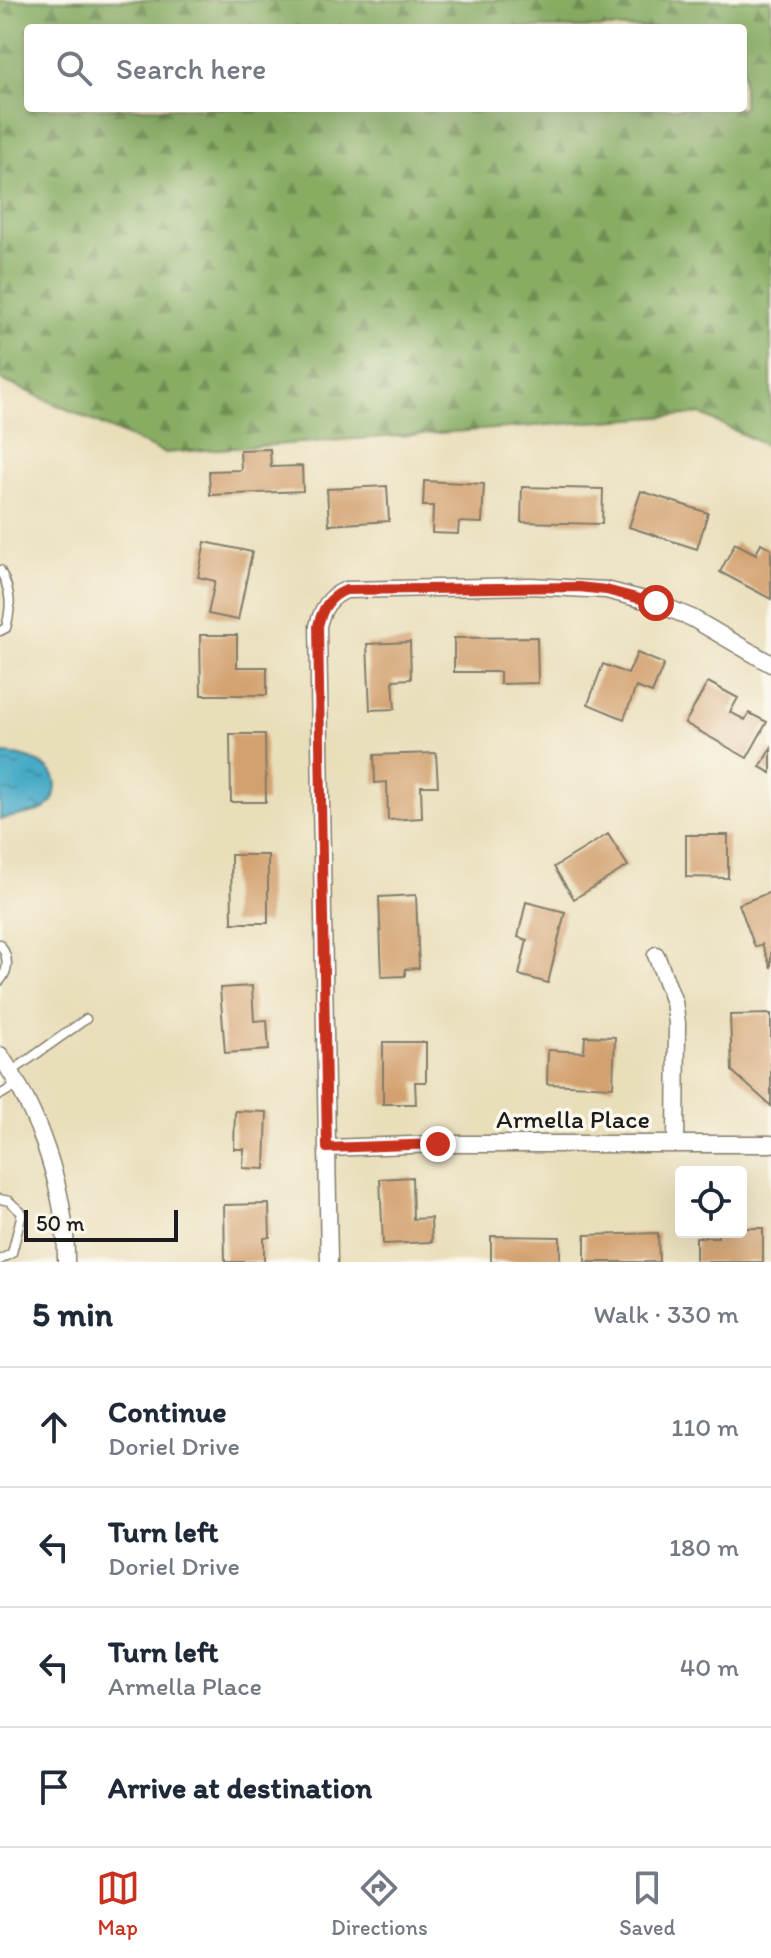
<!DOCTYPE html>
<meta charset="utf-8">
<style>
:root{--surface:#fff;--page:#f2f2f3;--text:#1f2937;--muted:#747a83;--line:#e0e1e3;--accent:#c8321e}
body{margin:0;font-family:Itim,sans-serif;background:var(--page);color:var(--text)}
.controls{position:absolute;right:24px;bottom:24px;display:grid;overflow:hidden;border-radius:8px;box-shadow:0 8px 32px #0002}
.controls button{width:72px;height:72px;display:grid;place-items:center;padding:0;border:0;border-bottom:2px solid var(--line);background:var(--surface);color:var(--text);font:40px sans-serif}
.scale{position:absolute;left:24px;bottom:20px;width:154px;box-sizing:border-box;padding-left:8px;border:4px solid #1c1c1c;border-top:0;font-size:22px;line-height:28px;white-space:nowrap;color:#1c1c1c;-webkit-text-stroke:6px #fbf7ec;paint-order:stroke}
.stop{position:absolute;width:24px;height:24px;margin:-18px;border:6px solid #c8321e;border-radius:50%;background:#fff}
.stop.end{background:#c8321e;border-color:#fff;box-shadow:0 2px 8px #0008}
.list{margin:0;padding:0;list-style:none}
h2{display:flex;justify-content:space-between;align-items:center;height:104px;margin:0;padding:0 32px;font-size:34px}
h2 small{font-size:26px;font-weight:400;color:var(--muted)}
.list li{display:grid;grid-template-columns:52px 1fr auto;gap:24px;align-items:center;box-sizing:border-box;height:120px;padding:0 32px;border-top:2px solid var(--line)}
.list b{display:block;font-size:30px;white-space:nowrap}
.list p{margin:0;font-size:26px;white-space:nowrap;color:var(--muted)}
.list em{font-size:26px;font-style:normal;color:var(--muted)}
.icon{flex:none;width:44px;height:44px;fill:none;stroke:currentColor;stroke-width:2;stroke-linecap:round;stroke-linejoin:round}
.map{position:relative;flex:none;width:771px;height:1262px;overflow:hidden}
.search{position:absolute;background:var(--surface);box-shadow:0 8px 32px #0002;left:24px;right:24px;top:24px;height:88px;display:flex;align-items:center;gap:20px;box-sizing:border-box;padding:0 28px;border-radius:8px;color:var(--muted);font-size:30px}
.sheet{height:584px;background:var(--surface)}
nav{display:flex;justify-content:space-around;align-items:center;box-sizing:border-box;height:112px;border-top:2px solid var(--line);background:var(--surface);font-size:22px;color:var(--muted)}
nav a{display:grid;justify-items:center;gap:4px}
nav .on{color:var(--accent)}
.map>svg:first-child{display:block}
</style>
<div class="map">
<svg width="771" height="1262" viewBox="0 0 771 1262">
<defs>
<pattern id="forest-firs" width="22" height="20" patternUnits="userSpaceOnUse" patternTransform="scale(2)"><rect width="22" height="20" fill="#87ad63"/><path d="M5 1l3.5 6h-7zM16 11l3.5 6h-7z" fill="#6e8c51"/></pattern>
<pattern id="water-ripples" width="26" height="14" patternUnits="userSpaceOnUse" patternTransform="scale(2)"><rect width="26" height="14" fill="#46abc6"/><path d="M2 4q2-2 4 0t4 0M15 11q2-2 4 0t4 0" fill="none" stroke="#3a8aa0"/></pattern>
</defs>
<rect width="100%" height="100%" fill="#fbf7ec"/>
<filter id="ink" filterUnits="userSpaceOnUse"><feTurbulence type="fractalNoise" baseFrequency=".0125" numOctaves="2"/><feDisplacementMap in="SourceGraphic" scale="16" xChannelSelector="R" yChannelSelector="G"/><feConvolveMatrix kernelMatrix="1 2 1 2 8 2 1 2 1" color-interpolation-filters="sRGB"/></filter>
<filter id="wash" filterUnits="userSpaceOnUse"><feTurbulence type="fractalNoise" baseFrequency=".006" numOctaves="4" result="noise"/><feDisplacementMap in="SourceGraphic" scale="32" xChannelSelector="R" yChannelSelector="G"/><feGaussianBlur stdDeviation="1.8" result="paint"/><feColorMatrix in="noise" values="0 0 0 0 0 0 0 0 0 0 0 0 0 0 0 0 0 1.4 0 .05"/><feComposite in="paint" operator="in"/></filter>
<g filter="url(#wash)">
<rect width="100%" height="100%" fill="#e9deba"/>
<path fill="url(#forest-firs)" stroke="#526440" stroke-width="2" fill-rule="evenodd" d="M0,0H771V448L700,414L164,453L0,379ZM28,28H743V108H28Z"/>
<path fill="url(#water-ripples)" stroke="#316471" stroke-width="2" d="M0,754C22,754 62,763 55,793C54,799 50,805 44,809C31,815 14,815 0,820Z"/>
<g id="blocks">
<path fill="#d3a170" d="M270,449L271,467L302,466L303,491L210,495L209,471L241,470L240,450Z
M424,481L484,484L482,523L459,522L458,534L432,533L433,506H423Z
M387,486L389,521L329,525L327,489Z
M522,487L603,489L602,524L521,522Z
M641,491L708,513L697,549L629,527Z
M205,542L252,552L238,620L208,614L215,581L198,577Z
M735,543L756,554L761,543L771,549V599L720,572Z
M200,635H237V667H267V695H201Z
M537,637L538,683L500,684V672H454V638Z
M410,642L411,679L393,680L395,709L370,710L367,644Z
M637,653L664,664L652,693L636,687L624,719L588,704L603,664L628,674Z
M708,682L738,698L730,712L745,720L749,713L767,722L747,758L685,723Z
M230,734H265L266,802H231Z
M771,748V773L760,767Z
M436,753L438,786H421L422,818L388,820L387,782L375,783L374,755Z
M608,834L628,866L574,899L554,867Z
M686,835H728V878L686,877Z
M231,855H268V923H232Z
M771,892V968L762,944L755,947L739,904Z
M416,895L419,968L405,969V976L382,977L379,897Z
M526,902L565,912L548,983L519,975L527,940L518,937Z
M252,986L254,1021L267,1020L269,1050L225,1053L220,988Z
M771,1014V1106L732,1071L730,1015Z
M585,1036L615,1037L613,1087L547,1084L548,1050L584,1052Z
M383,1042H426V1082H415L416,1104H383Z
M235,1111L267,1112L265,1169L243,1168L244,1149H234Z
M412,1177L413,1219L431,1218L432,1242L383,1244L380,1179Z
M269,1204L270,1237L264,1238V1262H225L224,1205Z
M741,1228H763V1262H696V1237H718V1232H741Z
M658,1233L659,1262H585V1235Z
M491,1236L560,1237V1262H491Z"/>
</g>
</g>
<g filter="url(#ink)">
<use href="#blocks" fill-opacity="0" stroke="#827d6b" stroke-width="2"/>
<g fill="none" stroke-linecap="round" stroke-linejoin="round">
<defs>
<path id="lane" d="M0,570C11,591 12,606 6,628L0,631
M0,944C8,956 10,969 0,981
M11,1072L86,1019
M0,1095L18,1084
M0,1199L9,1201L22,1213L12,1253L0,1260"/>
<path id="street" d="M656,955L674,1002L677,1023L676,1143
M0,1055C39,1113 67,1192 66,1262
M327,1148L438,1144H771
M329,1262L318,626C322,609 329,597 346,590L531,586L606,590L656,603L692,618L771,664"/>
</defs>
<use href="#lane" stroke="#827d6b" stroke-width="11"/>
<use href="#street" stroke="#827d6b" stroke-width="19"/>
<use href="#lane" stroke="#fff" stroke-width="8"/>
<use href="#street" stroke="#fff" stroke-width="16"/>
</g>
</g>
<g fill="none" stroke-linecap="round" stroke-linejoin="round" filter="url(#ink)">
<path stroke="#c8321e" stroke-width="10" d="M438,1144L327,1148L318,626C322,609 329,597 346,590L579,587L606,590L656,603"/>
</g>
<g text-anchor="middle" stroke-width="7" stroke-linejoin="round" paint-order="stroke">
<g font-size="26" fill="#1c1c1c" stroke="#fbf7ec">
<text x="573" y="1128">Armella Place</text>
</g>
</g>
</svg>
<div class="controls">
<button><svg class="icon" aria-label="locate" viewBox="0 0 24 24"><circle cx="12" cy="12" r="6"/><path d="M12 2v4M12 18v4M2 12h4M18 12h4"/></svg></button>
</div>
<div class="scale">50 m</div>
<div class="stop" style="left:656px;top:603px"></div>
<div class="stop end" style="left:438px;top:1144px"></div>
<div class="search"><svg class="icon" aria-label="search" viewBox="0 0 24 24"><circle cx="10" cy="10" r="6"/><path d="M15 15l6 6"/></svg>Search here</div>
</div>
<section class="sheet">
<h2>5 min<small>Walk · 330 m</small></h2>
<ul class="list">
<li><svg class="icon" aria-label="ahead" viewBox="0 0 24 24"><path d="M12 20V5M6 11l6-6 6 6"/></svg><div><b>Continue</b><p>Doriel Drive</p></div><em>110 m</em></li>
<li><svg class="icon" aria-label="left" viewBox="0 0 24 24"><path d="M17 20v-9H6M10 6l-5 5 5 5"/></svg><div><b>Turn left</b><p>Doriel Drive</p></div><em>180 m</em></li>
<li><svg class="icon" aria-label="left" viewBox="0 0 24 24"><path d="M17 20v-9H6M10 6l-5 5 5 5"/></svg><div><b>Turn left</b><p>Armella Place</p></div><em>40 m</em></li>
<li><svg class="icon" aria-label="arrive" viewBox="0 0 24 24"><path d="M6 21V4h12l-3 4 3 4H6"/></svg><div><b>Arrive at destination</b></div></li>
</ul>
</section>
<nav>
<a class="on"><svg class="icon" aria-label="map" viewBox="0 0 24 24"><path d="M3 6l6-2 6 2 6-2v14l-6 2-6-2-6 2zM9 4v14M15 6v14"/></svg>Map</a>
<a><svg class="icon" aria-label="directions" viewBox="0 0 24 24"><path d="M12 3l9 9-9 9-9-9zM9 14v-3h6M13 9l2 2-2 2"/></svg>Directions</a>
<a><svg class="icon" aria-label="saved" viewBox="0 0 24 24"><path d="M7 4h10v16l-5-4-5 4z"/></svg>Saved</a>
</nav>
